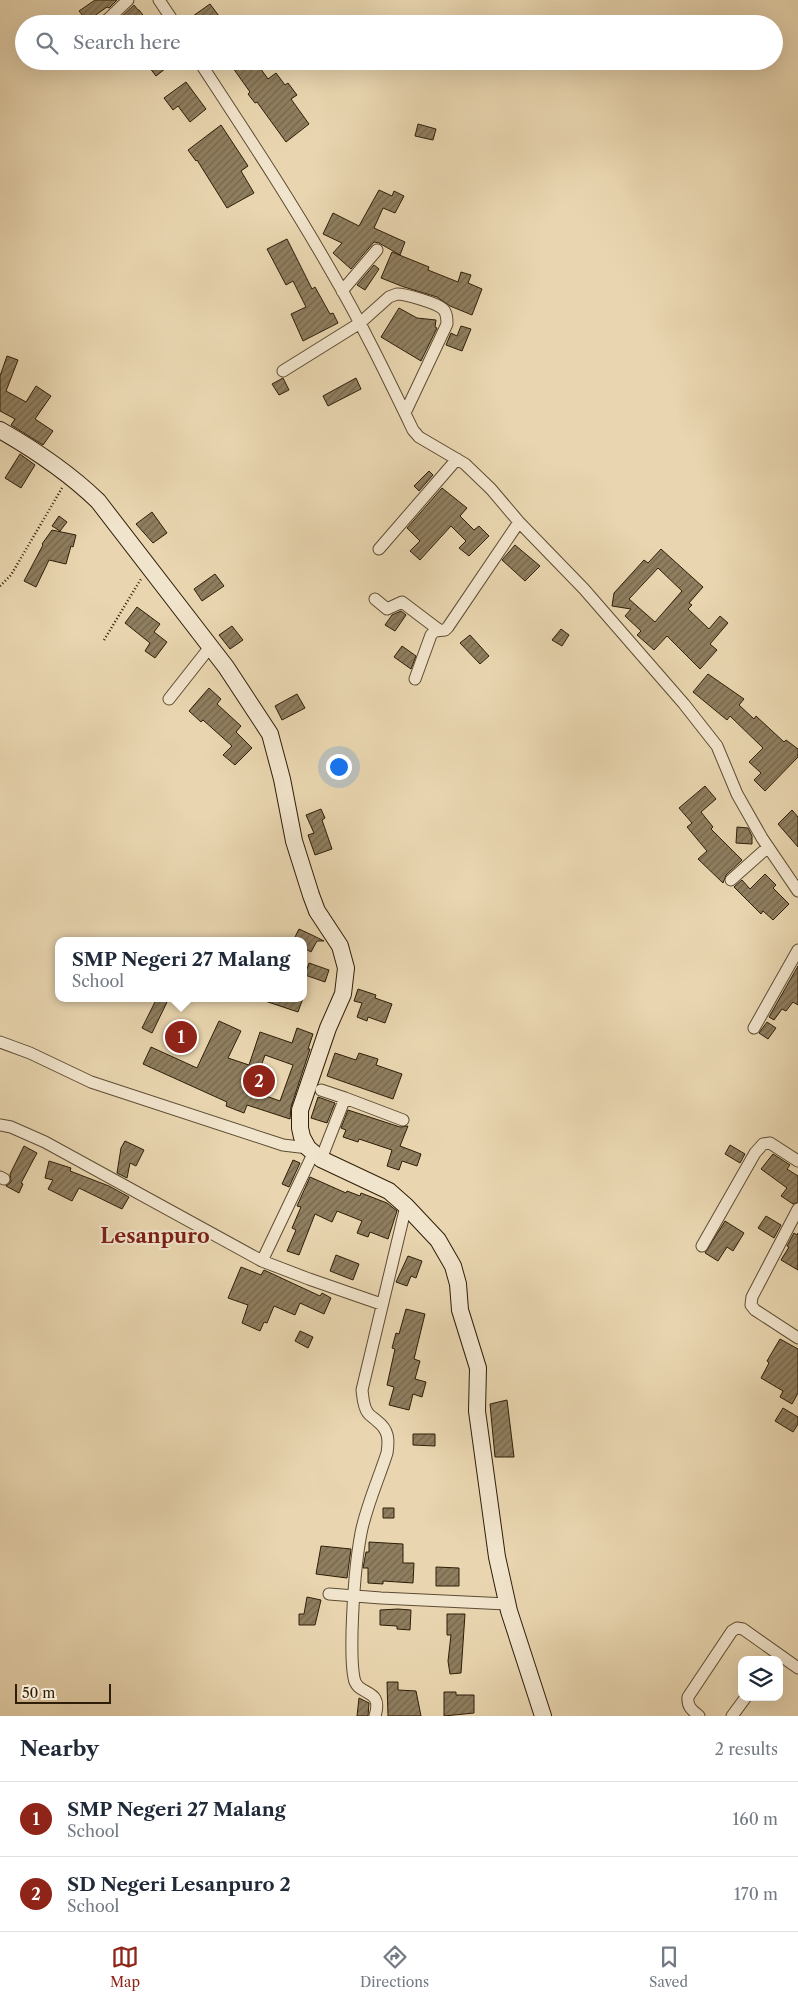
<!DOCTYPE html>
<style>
:root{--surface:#fff;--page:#f6f6f7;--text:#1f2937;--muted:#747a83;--line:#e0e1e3;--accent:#8f2418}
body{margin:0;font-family:"Libre Caslon Text",serif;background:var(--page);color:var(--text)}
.controls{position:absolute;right:15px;bottom:15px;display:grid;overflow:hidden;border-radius:10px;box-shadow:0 5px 20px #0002}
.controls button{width:45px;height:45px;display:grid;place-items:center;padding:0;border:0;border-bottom:1px solid var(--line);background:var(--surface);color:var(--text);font:25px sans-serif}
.scale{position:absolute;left:15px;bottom:12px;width:96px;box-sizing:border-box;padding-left:5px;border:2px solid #2e1e08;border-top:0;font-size:14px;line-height:18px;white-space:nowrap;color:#2e1e08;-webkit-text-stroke:4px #f1e4cc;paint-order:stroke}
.you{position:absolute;left:338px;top:766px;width:18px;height:18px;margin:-12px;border:4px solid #fff;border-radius:50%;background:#1a73e8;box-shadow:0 0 0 8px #1a73e833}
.badge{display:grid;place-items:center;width:32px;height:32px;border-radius:50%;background:var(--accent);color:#fff;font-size:16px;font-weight:700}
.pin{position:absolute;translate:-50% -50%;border:2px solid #fff;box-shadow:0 1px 5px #0006}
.popup{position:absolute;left:55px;top:937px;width:252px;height:65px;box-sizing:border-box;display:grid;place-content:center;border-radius:10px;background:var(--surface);filter:drop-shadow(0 1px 4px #0005);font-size:16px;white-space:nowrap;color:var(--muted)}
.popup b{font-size:19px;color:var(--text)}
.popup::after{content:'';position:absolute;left:50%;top:100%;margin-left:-10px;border:10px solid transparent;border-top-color:var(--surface)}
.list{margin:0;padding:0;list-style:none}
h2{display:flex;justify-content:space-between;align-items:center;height:65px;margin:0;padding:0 20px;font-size:21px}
h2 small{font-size:16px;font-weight:400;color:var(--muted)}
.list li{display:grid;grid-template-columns:32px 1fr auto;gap:15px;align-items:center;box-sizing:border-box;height:75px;padding:0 20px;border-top:1px solid var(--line)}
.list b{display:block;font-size:19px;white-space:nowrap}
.list p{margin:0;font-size:16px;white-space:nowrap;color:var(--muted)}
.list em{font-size:16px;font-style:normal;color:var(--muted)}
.icon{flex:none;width:28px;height:28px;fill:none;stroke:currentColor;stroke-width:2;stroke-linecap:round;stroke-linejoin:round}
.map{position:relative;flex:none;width:798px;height:1716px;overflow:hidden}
.search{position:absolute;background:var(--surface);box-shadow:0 5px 20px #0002;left:15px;right:15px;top:15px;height:55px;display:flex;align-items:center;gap:12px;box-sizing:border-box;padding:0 18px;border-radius:28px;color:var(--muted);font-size:19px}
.sheet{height:215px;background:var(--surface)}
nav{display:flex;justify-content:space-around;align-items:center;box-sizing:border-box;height:70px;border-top:1px solid var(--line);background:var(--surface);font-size:14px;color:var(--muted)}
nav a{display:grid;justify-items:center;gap:2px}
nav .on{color:var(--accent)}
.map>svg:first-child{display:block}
</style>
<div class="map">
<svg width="798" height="1716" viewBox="0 0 798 1716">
<defs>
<pattern id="building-hatch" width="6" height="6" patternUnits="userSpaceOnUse" patternTransform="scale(1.25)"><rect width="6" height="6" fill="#8f7e5f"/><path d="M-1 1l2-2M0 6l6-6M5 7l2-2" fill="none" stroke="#75674c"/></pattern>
</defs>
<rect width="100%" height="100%" fill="#e9d6b0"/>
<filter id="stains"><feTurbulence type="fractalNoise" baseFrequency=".004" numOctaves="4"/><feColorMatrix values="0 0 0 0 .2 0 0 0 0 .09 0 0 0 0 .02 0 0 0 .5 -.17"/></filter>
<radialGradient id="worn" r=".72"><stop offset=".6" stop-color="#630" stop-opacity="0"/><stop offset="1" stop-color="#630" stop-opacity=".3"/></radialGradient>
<path fill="url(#building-hatch)" stroke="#2e1e08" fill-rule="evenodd" d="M95,0H117L109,8L107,7L87,21L79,11Z
M210,4L225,24H198L193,16Z
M134,5L138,10H139L150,24H121L118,20Z
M157,61H175L156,76L149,67Z
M228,61H255L268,79L276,73L285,85L288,83L297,95L291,99L309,124L286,142L257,102L255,103L248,94L250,92Z
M186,82L206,109L190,122L178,106L173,110L164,98Z
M418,124L436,129L433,140L415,136Z
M221,125L248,166L241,171L254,193L227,208L197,160L196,161L188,150Z
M379,190L392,196L394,191L404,196L395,213L383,208L374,228L405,242L400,255L379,243L374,242L351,269L333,253L342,243L323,234L333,213L359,226Z
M287,239L312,289L315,287L330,314L333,313L338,323L303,341L291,314L306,307L293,281L286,285L267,249Z
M392,252L429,267L428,270L458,282L461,272L471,275L468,283L482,289L472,315L450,306L437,297L404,287L381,278Z
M374,265L379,269L365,290L357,285Z
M399,308L417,318L436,320L435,327L437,328L421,361L381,337Z
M461,326L471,329L462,351L446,345L451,333L457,336Z
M7,356L18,360L6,391L26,402L36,386L51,396L35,419L53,431L43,445L11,425L15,419L0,411V376Z
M283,378L289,390L279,395L272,384Z
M356,378L361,389L328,406L323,396Z
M20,454L35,465L21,488L5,478Z
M429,471L433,475L419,491L414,486Z
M442,488L467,508L460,516L474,530L479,526L489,536L469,556L459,548L466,541L451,526L420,560L410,551L420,541L407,528Z
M152,512L167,533L153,543L136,524Z
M59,516L67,522L60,531L52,526Z
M52,530L76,535L73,547L71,546L66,564L49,560L36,587L24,581L43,545L42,544Z
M515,545L540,566L525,581L502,560Z
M661,549L703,587L689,603L692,605L688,609L709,629L720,616L728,623L710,644L717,650L700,669L667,636L654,650L637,635L641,631L625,616L631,609L612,606L614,593L644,560L648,563ZM658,568L682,591L655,622L629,599Z
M215,574L224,586L202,601L194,589Z
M137,607L160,624L154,632L167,642L155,658L145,651L150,643L125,623Z
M401,611L406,615L395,631L385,625L392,615Z
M232,626L243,640L230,649L219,635Z
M561,629L569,635L562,646L552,640Z
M470,635L489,656L480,664L460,643Z
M402,646L416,656L411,669L394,657Z
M708,674L744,699L739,705L754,719L756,716L784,742L786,740L798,749V757L765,791L754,780L761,773L749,762L763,748L730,716L727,720L693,692Z
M209,688L221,699L217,704L241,726L236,732L252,748L235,765L223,755L232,746L203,720L201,722L189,711Z
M297,694L305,708L282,720L275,706Z
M705,786L716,799L701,812L713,827L711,829L742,860L726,875L723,883L698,859L707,851L687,827L692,823L679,808Z
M321,809L325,818L322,820L332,849L315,855L308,835L314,833L306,815Z
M792,810L798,817V847L778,824Z
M737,827L748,828L752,836V844L736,843Z
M765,874L776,885L773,888L789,904L773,920L763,911L761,914L734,887L742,880L750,889Z
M299,929L312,935L324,941H317L311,952L304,948V941H293Z
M309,963L329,970L325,982L305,975Z
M798,966V1005L793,1002L786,1011L782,1009L774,1020L769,1017Z
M358,989L376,995L375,998L392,1004L385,1023L368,1017L367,1021L357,1017L362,1003L354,1001Z
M157,998H169L152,1033L142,1028Z
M262,998H303L298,1012L262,1000Z
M219,1021L241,1031L228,1058L249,1065L260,1032L292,1043L297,1028L313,1034L308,1049H310L291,1107L290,1119L247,1105L244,1113L226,1106L227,1102L143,1064L151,1047L197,1068ZM265,1055L293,1065L280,1101L252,1091Z
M767,1022L776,1028L768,1039L759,1033Z
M335,1053L356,1060L359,1053L378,1059L376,1065L402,1074L393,1099L327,1076Z
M318,1097L335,1103L327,1123L311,1118Z
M348,1110L400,1127L408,1126L400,1146L421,1154L417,1166L402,1161L399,1170L387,1166L392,1150L359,1139L358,1142L343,1137L346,1130L341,1128Z
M125,1141L144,1150L136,1166L130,1163L127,1178L117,1173L121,1148Z
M730,1145L745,1154L740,1163L725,1154Z
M24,1146L37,1153L21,1183L23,1184L19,1193L6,1186L11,1182L10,1174Z
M773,1154L790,1165L787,1169L798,1176V1202L793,1204L781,1196L787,1188L761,1169Z
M293,1160L300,1163L289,1187L282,1184Z
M49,1161L71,1168L70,1171L109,1186L129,1197L122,1209L79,1188L72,1201L48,1189L53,1180L45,1178Z
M310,1177L346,1193L347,1191L360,1196L361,1193L387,1203L397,1211L388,1239L370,1232L368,1237L357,1233L362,1221L337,1211L332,1222L315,1214L299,1255L287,1251L296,1230L292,1228L301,1207L297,1206Z
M766,1216L781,1225L774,1238L758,1228Z
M725,1221L744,1233L733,1251L727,1247L718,1261L705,1253Z
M794,1233L797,1235L798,1233V1270L781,1260L789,1247L787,1246Z
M336,1255L359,1264L353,1280L330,1271Z
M408,1256L422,1261L416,1278L411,1276L407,1286L396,1282Z
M241,1267L261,1275L264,1270L320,1296L322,1293L331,1298L324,1314L300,1303L295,1315L274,1306L267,1323L264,1322L260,1331L242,1323L248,1305L228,1298Z
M406,1309L425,1314L414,1359L420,1361L415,1379L426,1382L422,1397L413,1394L409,1410L389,1405L394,1387L387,1385L395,1349L392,1348L396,1333L399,1334Z
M300,1331L313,1337L308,1348L295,1341Z
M780,1339L798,1349V1393L792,1404L780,1397L783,1391L761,1378L769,1363L767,1361Z
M507,1400L514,1457H495L490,1404Z
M783,1408L798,1417V1424L793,1432L775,1421Z
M413,1434H435V1446L413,1445Z
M383,1508H394V1518H383Z
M369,1542L403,1544V1563H414L413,1583L383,1581V1584L368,1583V1568H363L366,1552H369Z
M321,1546L351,1549L347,1578L316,1574Z
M436,1567L459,1568V1586H436Z
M307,1597L321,1600L315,1625H299V1614H304Z
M398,1609L411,1610L410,1630L397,1629V1626L380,1625V1610Z
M447,1614H465L461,1673L450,1674L448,1661L451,1635H447Z
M387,1682H398V1690L416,1691L421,1716H388Z
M444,1692H456V1695H474V1713L444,1716Z
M359,1698L369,1703L368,1716H357Z"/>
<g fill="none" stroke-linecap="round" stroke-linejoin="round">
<defs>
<path id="street" d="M159,0L175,24
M103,24L128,0
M199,61C244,130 290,199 331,271C361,322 387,376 413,430L419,437L465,464L491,489L519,522L584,589L684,704L717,746L737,794L762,838L798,891
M342,291L377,250
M283,371L360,323L389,297L397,294C405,294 437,303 443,309C447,313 447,319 447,324L405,413
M379,549L457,459
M375,599L387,609L402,602L439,630
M415,679L431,635L435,631L445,630L448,627L519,522
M169,699L210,647
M731,880L768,847
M754,1028L798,950
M0,1042L30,1053L91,1082L283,1145L308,1148
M321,1090L345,1098
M0,1125L11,1127L45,1142L262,1261L309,1279L381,1304
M321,1159L345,1098L403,1120
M0,1177L4,1179
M798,1209L752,1297L751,1305L755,1310L798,1338
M702,1246L755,1153L763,1144L770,1143L798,1161
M262,1261L313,1154
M329,1594L381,1598L507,1604
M375,1716C384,1687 357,1697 354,1678C351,1663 352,1647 352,1632C353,1599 355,1565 361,1533C366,1507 379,1478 387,1453C389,1440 389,1430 377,1421C374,1418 370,1416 368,1413C363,1407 363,1397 362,1390L406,1206
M699,1716C692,1710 687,1707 688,1697L732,1631L737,1628L743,1629L798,1668
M732,1716L746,1697"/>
<path id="secondary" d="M0,430C35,450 69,473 98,501L226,667L270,734L282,779L294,841L311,895L317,911L340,946L346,968L343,994L328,1028L300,1110V1128L302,1137L308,1148L321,1159L389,1191L406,1206L438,1240L453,1266L458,1284L460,1310L478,1368L477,1411L497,1557L509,1611L543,1716"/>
</defs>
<use href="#street" stroke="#5d4c32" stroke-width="13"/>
<use href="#secondary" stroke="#2e1e08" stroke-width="18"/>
<path stroke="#2e1e08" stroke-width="2.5" stroke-dasharray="1 2.5" stroke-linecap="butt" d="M0,586L11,575L62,488
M104,640L141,579"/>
<use href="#street" stroke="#f1e4cc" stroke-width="11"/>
<use href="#secondary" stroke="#f1e4cc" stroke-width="16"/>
</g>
<g text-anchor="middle" stroke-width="4" stroke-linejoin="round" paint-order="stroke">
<g font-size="20" font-weight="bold" fill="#7a1f14" stroke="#f1e4cc">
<text x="155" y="1243">Lesanpuro</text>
</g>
</g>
<rect width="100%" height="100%" filter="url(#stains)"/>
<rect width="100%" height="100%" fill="url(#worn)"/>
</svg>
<div class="controls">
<button><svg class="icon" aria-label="layers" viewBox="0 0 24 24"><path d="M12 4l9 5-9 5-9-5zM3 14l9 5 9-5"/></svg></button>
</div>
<div class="scale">50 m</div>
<div class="you"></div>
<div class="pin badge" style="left:181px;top:1037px">1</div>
<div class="popup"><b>SMP Negeri 27 Malang</b>School</div>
<div class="pin badge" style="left:259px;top:1081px">2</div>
<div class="search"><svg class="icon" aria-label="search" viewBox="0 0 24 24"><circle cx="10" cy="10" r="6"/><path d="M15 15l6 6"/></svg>Search here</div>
</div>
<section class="sheet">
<h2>Nearby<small>2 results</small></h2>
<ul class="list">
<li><span class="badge">1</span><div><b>SMP Negeri 27 Malang</b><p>School</p></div><em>160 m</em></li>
<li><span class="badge">2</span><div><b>SD Negeri Lesanpuro 2</b><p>School</p></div><em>170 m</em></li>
</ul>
</section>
<nav>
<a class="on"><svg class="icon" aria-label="map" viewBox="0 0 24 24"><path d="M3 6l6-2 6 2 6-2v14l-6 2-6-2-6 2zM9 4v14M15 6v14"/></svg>Map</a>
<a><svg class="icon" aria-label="directions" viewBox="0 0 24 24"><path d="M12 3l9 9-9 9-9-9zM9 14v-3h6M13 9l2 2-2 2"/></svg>Directions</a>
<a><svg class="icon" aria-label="saved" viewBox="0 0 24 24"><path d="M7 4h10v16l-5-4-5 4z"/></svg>Saved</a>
</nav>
